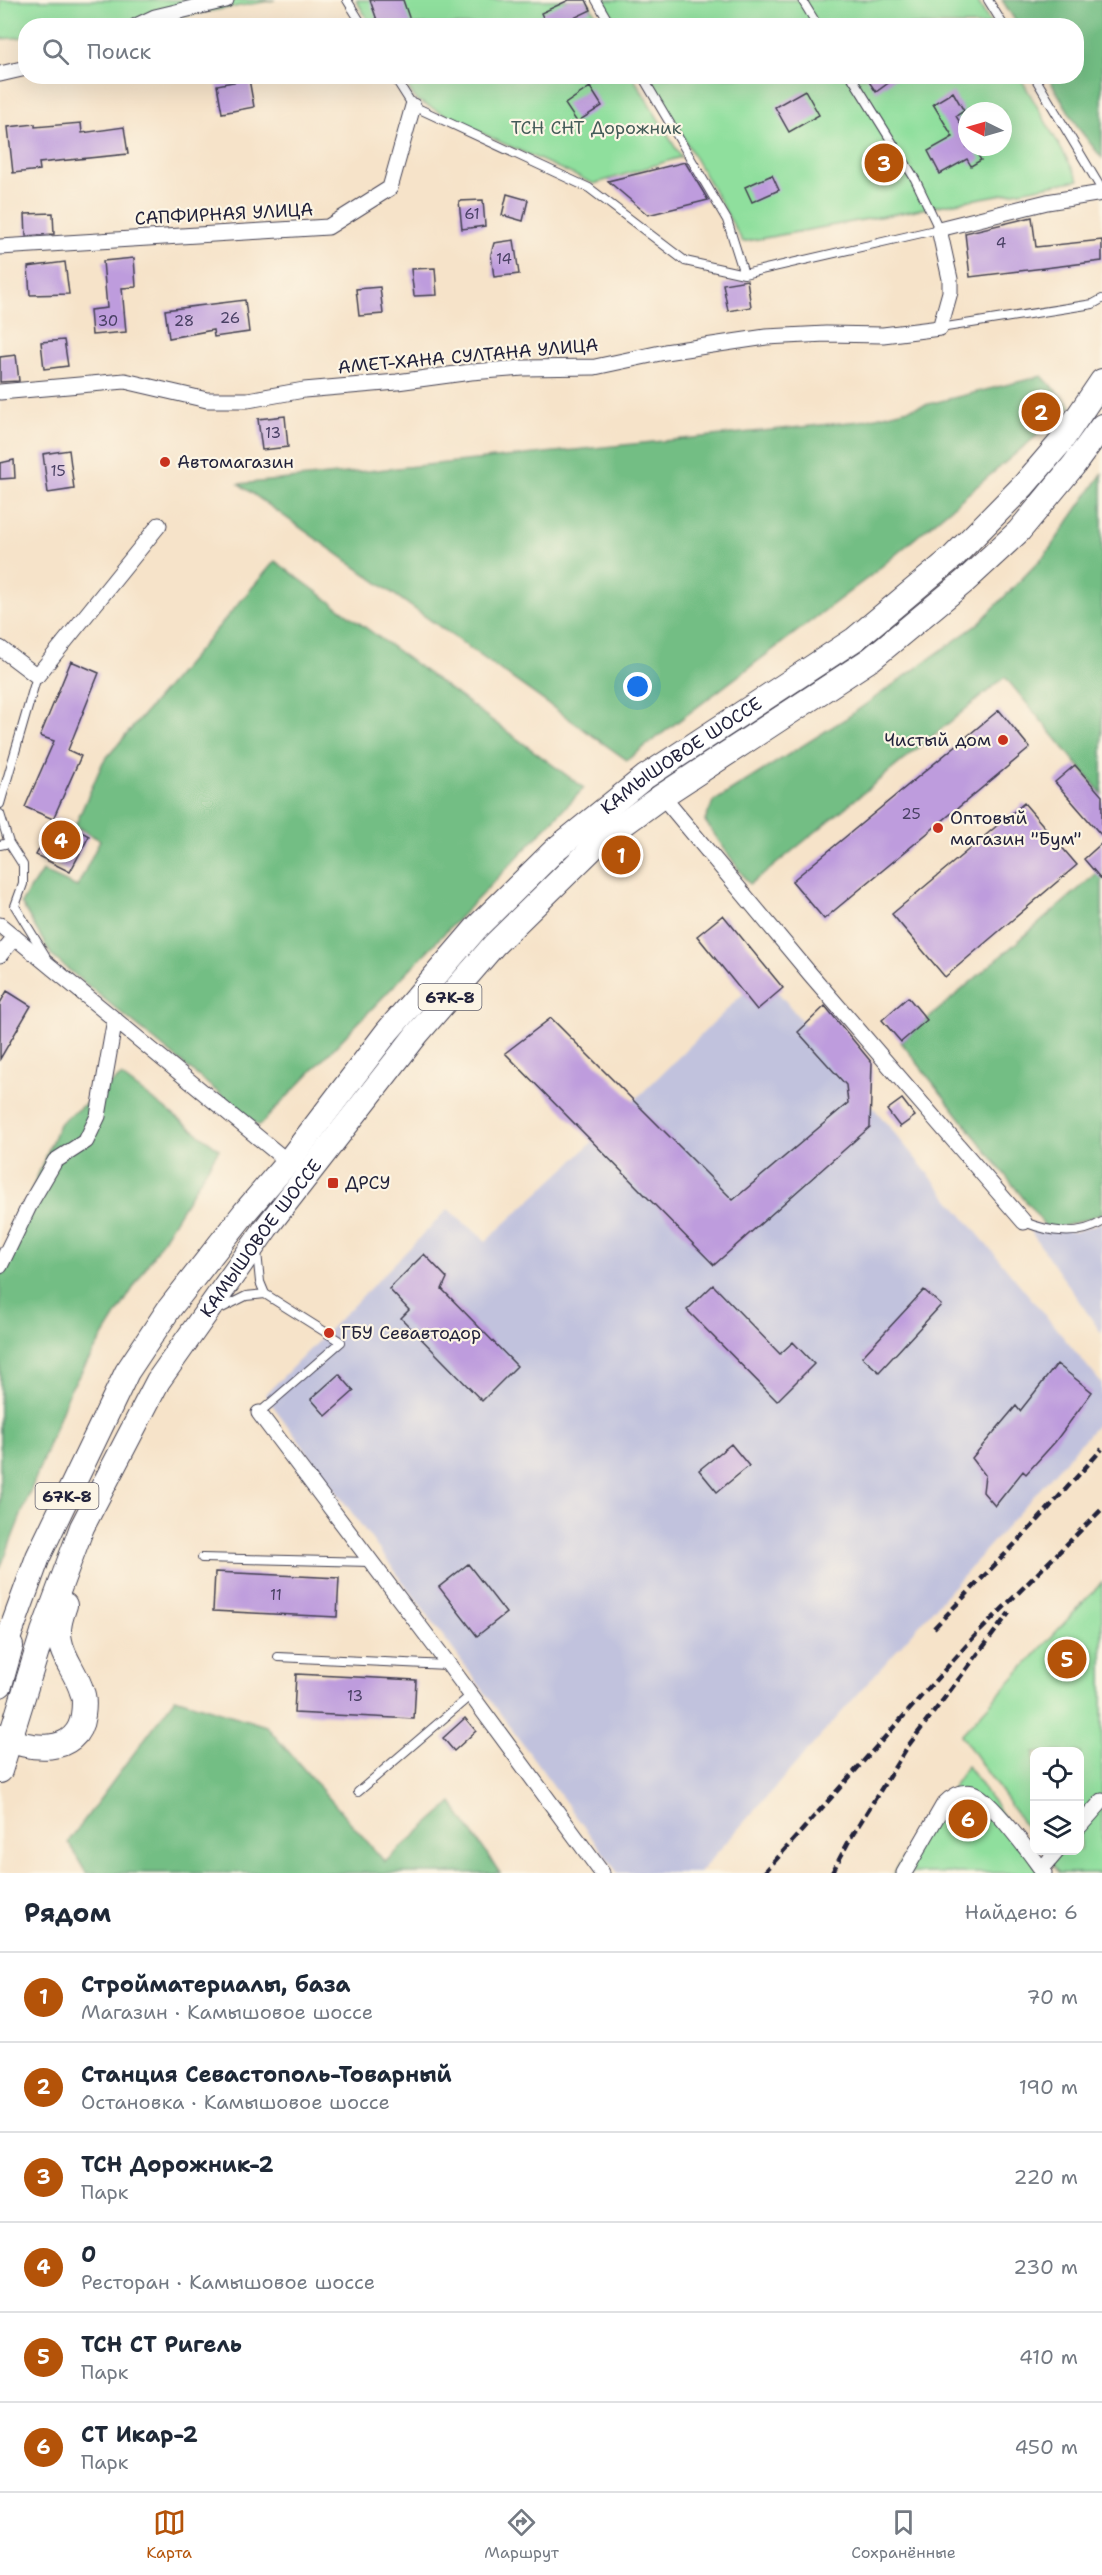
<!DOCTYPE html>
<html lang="ru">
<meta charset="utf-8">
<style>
:root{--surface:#fff;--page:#f2f2f3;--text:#1f2937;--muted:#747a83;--line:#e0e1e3;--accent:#b45309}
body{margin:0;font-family:"Shantell Sans",sans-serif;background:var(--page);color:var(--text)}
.controls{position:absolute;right:18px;bottom:18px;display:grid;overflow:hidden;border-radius:12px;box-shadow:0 6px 24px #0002}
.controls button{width:54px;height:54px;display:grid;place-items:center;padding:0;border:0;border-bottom:2px solid var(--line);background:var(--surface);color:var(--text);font:30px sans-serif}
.compass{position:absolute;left:958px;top:102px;width:54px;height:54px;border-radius:50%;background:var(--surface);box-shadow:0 6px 24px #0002;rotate:275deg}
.you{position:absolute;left:638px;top:687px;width:21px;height:21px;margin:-15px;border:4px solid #fff;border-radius:50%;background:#1a73e8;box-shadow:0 0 0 9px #1a73e833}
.badge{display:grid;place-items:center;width:39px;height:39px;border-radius:50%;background:var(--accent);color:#fff;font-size:20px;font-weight:700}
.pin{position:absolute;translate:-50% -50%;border:3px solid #fff;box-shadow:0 2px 6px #0006}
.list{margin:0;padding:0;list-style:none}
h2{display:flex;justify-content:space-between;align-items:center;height:78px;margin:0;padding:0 24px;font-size:26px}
h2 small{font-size:20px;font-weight:400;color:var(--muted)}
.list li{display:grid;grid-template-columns:39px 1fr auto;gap:18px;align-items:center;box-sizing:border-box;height:90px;padding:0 24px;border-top:2px solid var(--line)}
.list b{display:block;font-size:22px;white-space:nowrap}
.list p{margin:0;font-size:20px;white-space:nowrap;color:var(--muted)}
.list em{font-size:20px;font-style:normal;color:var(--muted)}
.icon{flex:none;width:33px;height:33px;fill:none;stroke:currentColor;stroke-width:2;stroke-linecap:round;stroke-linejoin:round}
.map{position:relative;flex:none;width:1102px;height:1873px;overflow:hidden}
.search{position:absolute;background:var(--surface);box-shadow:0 6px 24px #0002;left:18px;right:18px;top:18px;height:66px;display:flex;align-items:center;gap:15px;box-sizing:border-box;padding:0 21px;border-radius:24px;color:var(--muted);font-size:22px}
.sheet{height:618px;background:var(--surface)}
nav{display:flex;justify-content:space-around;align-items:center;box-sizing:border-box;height:84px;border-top:2px solid var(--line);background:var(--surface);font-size:16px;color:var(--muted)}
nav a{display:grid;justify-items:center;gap:3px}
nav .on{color:var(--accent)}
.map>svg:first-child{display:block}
</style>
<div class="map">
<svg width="1102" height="1873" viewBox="0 0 1102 1873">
<rect width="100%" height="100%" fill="#fcf5e5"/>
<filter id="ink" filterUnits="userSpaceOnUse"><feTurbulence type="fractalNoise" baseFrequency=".0167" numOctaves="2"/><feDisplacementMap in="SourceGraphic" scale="12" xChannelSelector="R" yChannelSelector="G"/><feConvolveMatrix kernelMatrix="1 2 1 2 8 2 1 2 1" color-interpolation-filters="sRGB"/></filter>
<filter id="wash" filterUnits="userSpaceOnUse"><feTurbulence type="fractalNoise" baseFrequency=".008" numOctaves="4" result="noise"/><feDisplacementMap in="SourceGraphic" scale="24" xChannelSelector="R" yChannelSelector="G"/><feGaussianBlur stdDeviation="1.35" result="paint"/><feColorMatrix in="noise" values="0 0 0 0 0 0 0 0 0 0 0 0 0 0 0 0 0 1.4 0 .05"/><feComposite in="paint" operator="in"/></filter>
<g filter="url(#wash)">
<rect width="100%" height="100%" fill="#f6e3c9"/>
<path fill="#c1c2dd" d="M763,974L1102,1384V1419L699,1873H618L265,1395L448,1209L486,1241L574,1160Z
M1024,1222L1074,1232L1102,1222V1334Z"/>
<path fill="#8fdf9d" stroke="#58806c" stroke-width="1.5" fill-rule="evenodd" d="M0,0H275L131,25L26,26L25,37L0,39Z
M356,0H587L602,25H371Z
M603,0H977L991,25H618Z
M402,77H633L681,157L594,184L498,141L416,100Z
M649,77H1020L1079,180L743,242ZM967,111H1003V147H967Z
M1102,1582V1873H1059L1043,1851L1080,1850V1752H1034V1839L961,1735Z
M967,1766L1045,1873H893Z"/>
<path fill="#73be84" stroke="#4a7060" stroke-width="1.5" d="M1002,0H1102V158L1079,129L1048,77L1076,76V26L1018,25Z
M1042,376L1071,407L869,577L627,760L239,484L860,421Z
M1102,474V794L1005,677L764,874L749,884L705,821L713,802L845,719L978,624L1046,554Z
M275,561L584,788L259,1126L52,956L21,903L42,871L77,887L100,840L75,826L103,762Z
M1102,869V1214L1049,1231L901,1042Z
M121,1076L219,1149L70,1390L0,1569V1267L59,1124Z
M175,1698L266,1726L385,1862L452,1803L500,1873H86L68,1842Z"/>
<g id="blocks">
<path fill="#be9cdd" d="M370,0H403L412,26H379Z
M569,0H586L591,10L557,26H547L541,13Z
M865,76H898L876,92Z
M249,79L254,107L222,113L217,85Z
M590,87L602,106L577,122L565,104Z
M805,90L819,115L789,132L775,107Z
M953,92L964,111L956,116L965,131L967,130V147H989L977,154L981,160L971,166L967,159L940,174L928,151L953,137L933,104Z
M81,123L82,133L124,127L128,154L39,163L40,170L13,173L8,127L35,124V127Z
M685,162L708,200L648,215L608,181Z
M772,175L779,190L752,202L745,187Z
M507,194L528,200L523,221L502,215Z
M483,200L485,226L462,229L459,201Z
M53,213L54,234L26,236L25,214Z
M1032,217L1036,247L1102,240V261L970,277L965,233Z
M514,240L519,274L494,277L491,254L494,243Z
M134,258L136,287L122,288L126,332L92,335L90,310L107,308L103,261Z
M65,262L69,294L30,295L28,267Z
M435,268L437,295L414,296L411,269Z
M747,280L751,307L728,311L723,284Z
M380,287L383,314L359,316L356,289Z
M245,300L249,332L214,337L213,330L169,338L165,310Z
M64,340L68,366L44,369L41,342Z
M16,355L19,381L0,382V357Z
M285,416L288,447L262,450L258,419Z
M69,450L74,489L48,493L43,454Z
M14,460L15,478L0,479V463Z
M71,661L99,673L68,750L81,756L53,819L25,807L54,741L40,736Z
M999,710L1030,748L824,919L792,881Z
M1075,765L1102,796V836L1055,782Z
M1024,803L1077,865L945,977L892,914Z
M56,818L89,836L70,872L36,855Z
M1102,843V880L1084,859Z
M723,915L783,988L757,1010L697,936Z
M7,991L31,1006L0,1059V1003Z
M908,997L927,1020L901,1042L882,1020Z
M825,1006L872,1063L870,1127L714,1265L505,1053L551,1018L733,1200L848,1103L846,1085L798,1032Z
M902,1099L915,1116L900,1127L887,1110Z
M424,1254L447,1278L442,1289L517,1366L482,1401L401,1318L409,1310L389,1289Z
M713,1285L780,1354L793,1342L814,1364L777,1401L687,1310Z
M924,1290L941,1305L879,1372L862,1357Z
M1057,1364L1092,1392L1055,1442L1026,1474L1023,1471L995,1506L983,1492L985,1475L972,1458L1016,1406L1020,1411Z
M339,1374L354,1391L326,1416L311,1399Z
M731,1444L749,1466L717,1492L699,1470Z
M468,1564L506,1613L477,1636L439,1587Z
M215,1572L339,1578L337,1617L213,1611Z
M296,1674L416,1680L414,1719L294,1713Z
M465,1718L476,1731L454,1751L443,1738Z"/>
</g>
</g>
<g filter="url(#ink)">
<use href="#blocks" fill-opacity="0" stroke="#423f50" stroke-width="1.5"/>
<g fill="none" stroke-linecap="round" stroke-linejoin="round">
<defs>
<path id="service" d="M347,0L363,26
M596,0L611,26
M802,0L818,26
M988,0L1004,26
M394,76L413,106L589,188L685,261L744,274L939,229L915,179L851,76
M642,76L727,220L744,274
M1034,76L1102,190
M940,328L1093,304L1102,299
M0,804L37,676
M0,814L9,843L23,865V884L15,906L45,955
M0,845L9,843
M1024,1222C1050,1232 1077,1237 1102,1222
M257,1252L260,1282L265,1294L341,1342L259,1413
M218,1310L246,1296L265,1294
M202,1558L370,1562
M278,1657L447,1665
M358,1792L471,1695"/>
<path id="minor" d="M136,26L155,17L226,0
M0,74L26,68
M0,247L328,227L390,188L413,106
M0,392L125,381L207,400H248L304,390L397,382L471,372L523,368L595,367L665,352L766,337L826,334L883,335L940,328L950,292V279L939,229L1047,202L1102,193
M0,648L37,676L159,525
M662,796L811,975L1024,1222
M0,925L288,1162
M0,955L15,937
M0,1266L31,1202L55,1161L86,1141L98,1116L115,1019
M259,1413L449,1665L602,1873
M1080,1826L1102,1801
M1041,1870L1058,1850
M904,1873L944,1804C952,1796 961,1790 973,1793C988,1796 1033,1857 1044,1873"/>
<g id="primary">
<path id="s1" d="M0,1661L38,1557L127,1372L169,1309L245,1212L288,1162L387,1032L478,926L557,848L645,777L855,639L953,557L1024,485L1060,443L1102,381"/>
<path d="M0,1685L11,1646"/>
<path d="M0,1736C28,1750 78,1757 83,1715C84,1708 85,1699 82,1692C77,1674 63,1659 60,1641C57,1628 61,1617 65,1605"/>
<path id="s2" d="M0,1771L43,1632L82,1527L158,1381L266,1228L417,1034L494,945L599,842L662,796L871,659L965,581L1019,531L1073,466L1102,426"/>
</g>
</defs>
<use href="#service" stroke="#423f50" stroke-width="10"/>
<use href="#minor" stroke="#423f50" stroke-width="17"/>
<use href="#primary" stroke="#423f50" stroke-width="26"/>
<use href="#service" stroke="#fff" stroke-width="8"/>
<use href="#minor" stroke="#fff" stroke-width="15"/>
<use href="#primary" stroke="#fff" stroke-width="24"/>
<path stroke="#22223b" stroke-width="4.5" stroke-dasharray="9 4.5" stroke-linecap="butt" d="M934,1628L1038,1520L1102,1449
M764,1873L974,1637L1102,1509
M832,1873L850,1839L908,1746L1009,1613"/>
</g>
</g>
<g fill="#c8321e" stroke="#fcf5e5" stroke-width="2">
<circle cx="165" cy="462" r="6"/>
<circle cx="1003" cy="740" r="6"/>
<circle cx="938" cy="828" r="6"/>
<rect x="327" y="1177" width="12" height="12" rx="3"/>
<circle cx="329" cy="1333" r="6"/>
</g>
<g text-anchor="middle" stroke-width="4.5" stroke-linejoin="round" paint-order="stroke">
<g font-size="15" fill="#494064">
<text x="472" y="219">61</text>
<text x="1001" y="248">4</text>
<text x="504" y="264">14</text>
<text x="230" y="323">26</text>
<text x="108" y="326">30</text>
<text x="184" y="326">28</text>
<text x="273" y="438">13</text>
<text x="58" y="476">15</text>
<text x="911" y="819">25</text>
<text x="276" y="1600">11</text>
<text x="355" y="1701">13</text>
</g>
<g fill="#fcf5e5" stroke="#63616e" stroke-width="1.5">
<rect x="418.5" y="984" width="63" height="26" rx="4.5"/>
<rect x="35.5" y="1483" width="63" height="26" rx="4.5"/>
</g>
<g font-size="16" font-weight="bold" fill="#22223b">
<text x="450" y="1003">67К-8</text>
<text x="67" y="1502">67К-8</text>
</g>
<g font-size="18" fill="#435b58" stroke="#fcf5e5">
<text x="596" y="134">ТСН СНТ Дорожник</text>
</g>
<g font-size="18" fill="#22223b" stroke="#fcf5e5">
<text transform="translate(224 214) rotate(-3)" y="6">САПФИРНАЯ УЛИЦА</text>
<text transform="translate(468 356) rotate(-5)" y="6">АМЕТ-ХАНА СУЛТАНА УЛИЦА</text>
<text dy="6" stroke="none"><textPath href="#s1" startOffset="1150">КАМЫШОВОЕ ШОССЕ</textPath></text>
<text dy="6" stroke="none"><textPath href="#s2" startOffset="598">КАМЫШОВОЕ ШОССЕ</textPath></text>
</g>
<g font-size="18" fill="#22223b" stroke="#fcf5e5" text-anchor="start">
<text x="177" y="468">Автомагазин</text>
<text x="991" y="746" text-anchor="end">Чистый дом</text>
<text x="950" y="824">Оптовый<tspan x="950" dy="21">магазин "Бум"</tspan></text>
<text x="345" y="1189">ДРСУ</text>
<text x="341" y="1339">ГБУ Севавтодор</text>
</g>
</g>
</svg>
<div class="controls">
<button><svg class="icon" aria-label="locate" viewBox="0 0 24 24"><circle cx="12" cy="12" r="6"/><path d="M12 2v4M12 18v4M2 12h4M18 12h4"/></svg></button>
<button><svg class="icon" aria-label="layers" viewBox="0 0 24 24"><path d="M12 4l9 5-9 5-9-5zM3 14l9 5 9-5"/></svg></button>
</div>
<svg class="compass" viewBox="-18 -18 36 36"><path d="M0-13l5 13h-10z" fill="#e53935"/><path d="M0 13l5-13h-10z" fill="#747a83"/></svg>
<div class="you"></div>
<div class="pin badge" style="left:621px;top:855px">1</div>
<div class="pin badge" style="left:1041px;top:412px">2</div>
<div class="pin badge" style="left:884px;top:163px">3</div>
<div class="pin badge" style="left:61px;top:840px">4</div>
<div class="pin badge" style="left:1067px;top:1659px">5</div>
<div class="pin badge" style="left:968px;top:1819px">6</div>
<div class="search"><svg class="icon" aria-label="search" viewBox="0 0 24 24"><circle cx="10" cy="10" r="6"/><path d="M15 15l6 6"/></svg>Поиск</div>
</div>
<section class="sheet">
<h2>Рядом<small>Найдено: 6</small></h2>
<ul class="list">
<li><span class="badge">1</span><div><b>Стройматериалы, база</b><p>Магазин · Камышовое шоссе</p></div><em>70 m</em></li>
<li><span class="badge">2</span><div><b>Станция Севастополь-Товарный</b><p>Остановка · Камышовое шоссе</p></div><em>190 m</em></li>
<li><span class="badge">3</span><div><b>ТСН Дорожник-2</b><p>Парк</p></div><em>220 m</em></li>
<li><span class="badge">4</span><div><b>0</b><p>Ресторан · Камышовое шоссе</p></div><em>230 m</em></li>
<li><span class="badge">5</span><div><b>ТСН СТ Ригель</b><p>Парк</p></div><em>410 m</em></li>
<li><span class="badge">6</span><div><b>СТ Икар-2</b><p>Парк</p></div><em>450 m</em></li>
</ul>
</section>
<nav>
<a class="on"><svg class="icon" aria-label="map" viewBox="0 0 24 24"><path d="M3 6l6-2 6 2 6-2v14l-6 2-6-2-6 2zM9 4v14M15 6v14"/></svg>Карта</a>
<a><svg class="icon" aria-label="directions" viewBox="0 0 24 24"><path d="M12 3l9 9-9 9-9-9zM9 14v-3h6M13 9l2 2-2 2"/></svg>Маршрут</a>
<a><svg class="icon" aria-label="saved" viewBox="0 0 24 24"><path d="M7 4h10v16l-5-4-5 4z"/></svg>Сохранённые</a>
</nav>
